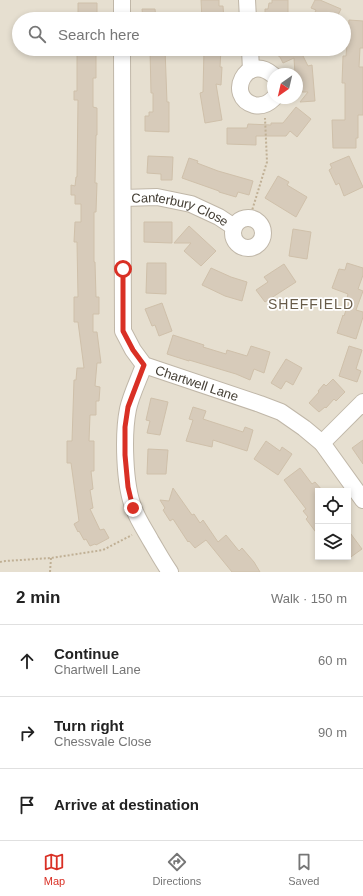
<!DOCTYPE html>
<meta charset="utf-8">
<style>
:root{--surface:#fff;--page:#f6f6f6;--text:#222;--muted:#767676;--line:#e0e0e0;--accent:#d93025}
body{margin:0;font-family:Arial,sans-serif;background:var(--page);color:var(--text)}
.controls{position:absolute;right:12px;bottom:12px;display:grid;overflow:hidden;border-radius:0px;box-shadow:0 2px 6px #0003}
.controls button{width:36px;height:36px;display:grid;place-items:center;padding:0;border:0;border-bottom:1px solid var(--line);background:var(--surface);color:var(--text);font:20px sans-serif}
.compass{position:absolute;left:267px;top:68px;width:36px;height:36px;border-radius:50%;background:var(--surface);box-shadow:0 2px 6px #0003;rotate:214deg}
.stop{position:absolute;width:12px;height:12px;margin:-9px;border:3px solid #d93025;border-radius:50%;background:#fff}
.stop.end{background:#d93025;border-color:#fff;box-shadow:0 1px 4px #0008}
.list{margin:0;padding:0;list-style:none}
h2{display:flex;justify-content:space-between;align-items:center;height:52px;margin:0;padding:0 16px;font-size:17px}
h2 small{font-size:13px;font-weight:400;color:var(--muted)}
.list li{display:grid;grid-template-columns:26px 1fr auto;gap:12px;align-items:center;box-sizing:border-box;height:72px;padding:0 16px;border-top:1px solid var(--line)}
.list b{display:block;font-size:15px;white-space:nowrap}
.list p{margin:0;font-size:13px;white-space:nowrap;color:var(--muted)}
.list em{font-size:13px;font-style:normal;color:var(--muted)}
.icon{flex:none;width:22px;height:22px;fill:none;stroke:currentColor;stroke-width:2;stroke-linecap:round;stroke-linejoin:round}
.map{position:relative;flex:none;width:363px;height:572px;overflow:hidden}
.search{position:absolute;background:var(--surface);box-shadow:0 2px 6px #0003;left:12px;right:12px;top:12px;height:44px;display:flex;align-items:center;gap:10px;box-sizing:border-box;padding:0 14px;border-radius:22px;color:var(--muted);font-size:15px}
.sheet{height:268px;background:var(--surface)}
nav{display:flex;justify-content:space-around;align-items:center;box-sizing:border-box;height:56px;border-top:1px solid var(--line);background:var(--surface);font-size:11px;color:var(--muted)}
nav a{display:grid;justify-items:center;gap:2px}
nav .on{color:var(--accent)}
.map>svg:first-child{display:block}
</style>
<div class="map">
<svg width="363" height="572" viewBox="0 0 363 572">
<rect width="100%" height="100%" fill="#f2ede2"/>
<path fill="#e6dfd0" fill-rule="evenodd" d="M0,0H363V572H0ZM19,19H344V49H19ZM273,74H297V98H273ZM318,491H348V557H318Z"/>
<path fill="#d7cbba" stroke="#cfc0aa" d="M201,0H219V6H223L224,19H202Z
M272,0H288V19H265V9H268L269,3H272Z
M315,0H320L341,9L336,19H312L316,10L311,8Z
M78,3H97V19H80V16H78Z
M142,9H155L156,19H143Z
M349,20L363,21V48H360L359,67H363V115H358V138H356V148H333L332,120H345V83H342L343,56H346Z
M77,49H96V78H93V107L97,108V135H96L95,183H97L96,212H94V262H95L96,297H99V314H93V332H97L101,363H97L95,386L100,387L99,401H96V415H90L89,441H94V471H91L93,489L90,490L93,508L90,509L100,530L104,529L109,538L96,545L95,544L90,546L86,539L84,540L79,531L78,532L74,524L79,521L71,463H67V441H72L74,380H76L77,368H84L78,322H74V297H78L77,242H74L75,222H81V204H75V195H71V185L75,186L76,177H77L78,100H74V91H77Z
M150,49H165L167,102H169V132L145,131V116H149V112H153V93H151Z
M204,49H221L220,67H222L221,85L216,84L222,120L205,123L200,93L203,92Z
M268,49H311L302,54L308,66L312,65L315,101L300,102L308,92H297V74H295L294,58L283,63L280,57Z
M296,107L311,119L297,137L290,131L286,136H256V145L227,144V128H247L248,124L271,125V123H283Z
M148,156L173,157L172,180H161V174L147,173Z
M349,156L363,187L344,196L339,183L336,185L329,170L332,168L330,164Z
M189,158L198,161L197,163L218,171L253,181L249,195L238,192L236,197L219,192V191L182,178Z
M278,176L289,182L287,185L307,197L296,217L265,198Z
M144,222H172V243L144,242Z
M189,226L216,251L201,266L184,251L191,243H174Z
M293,229L311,232L307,259L289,256Z
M147,263H166V294L146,293Z
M347,263L363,268V275L358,289L363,291L356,310L363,312V317L356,339L337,333L343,315L344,316L350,299L347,298L348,294L332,288L339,269L345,270Z
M284,264L296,282L265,302L256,290L268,282L264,277Z
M211,268L231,277L247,282L242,301L225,296L202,285Z
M162,303L172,331L159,336L155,325L152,326L145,309Z
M173,335L204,345L203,347L226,354L227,350L247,356L251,346L270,352L264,373L254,369L250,380L236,374L189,360V361L167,354Z
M349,346L362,350L356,369L361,371L357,382L339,376Z
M286,359L302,368L293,385L286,381L281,389L271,383Z
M333,379L345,392L336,401L334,399L326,408L325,407L319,412L309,403L319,392L318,391L324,384L326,386Z
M151,398L168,402L160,435L147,433L150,421L146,420Z
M193,407L206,411L203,419L243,432L245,427L253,430L247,451L213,440L212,447L186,441L193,420L189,419Z
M363,440V464L352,448Z
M266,441L280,451L282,447L292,454L278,475L254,459Z
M148,449L168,450L166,474H147Z
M300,468L312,484L315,482L322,490L318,491V535L306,519L308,517L303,511L306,509L284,480Z
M173,488L192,515L194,514L200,523L203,520L218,542L226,535L239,551L242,548L254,562L260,572H232L206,540L195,548L189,541L188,542L173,519L170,521L163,510L165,508L160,500L169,501Z
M348,530L362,549L348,559Z"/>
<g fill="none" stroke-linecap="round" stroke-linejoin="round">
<defs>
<g id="minor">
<path d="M247,0L248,19"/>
<path d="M122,19V0"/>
<path id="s1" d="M122,49L123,331L133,350L144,365L260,404L281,412L304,428L322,443L363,500"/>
<path d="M250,49L251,70"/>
<path d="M273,75C246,52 225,97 254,105C262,107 268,104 274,98"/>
<path id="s2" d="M123,198L157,197L191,204L219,217L234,227"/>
<circle cx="248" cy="233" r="15"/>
<path d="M144,365C139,379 131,395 128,409C123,434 124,485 134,509C138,520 145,530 151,541C157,551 163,562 170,572"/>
<path d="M322,443L363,402"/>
</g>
</defs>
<use href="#minor" stroke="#c0b7a8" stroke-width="18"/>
<path stroke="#c0b095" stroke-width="2" stroke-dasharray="2 2" stroke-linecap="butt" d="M250,217L267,162L265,118
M0,562L5,561L51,558L103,550L132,535
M50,572L51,558"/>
<use href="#minor" stroke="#fff" stroke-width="16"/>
</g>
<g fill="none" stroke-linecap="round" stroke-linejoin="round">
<path stroke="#d93025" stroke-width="5" d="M123,269V331L133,350L144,365L128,407L125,427V455L128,487L133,508"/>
</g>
<g text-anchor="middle" stroke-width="3.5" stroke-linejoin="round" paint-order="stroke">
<g font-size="13" fill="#433d33" stroke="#fff">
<text dy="5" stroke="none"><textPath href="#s2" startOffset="59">Canterbury Close</textPath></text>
<text dy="5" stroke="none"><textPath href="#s1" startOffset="378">Chartwell Lane</textPath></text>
</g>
<g font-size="14" letter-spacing="1" fill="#675b49" stroke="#fff">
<text x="311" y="309">SHEFFIELD</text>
</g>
</g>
</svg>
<div class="controls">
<button><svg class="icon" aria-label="locate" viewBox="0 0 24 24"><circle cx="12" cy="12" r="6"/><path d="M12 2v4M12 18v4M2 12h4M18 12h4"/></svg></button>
<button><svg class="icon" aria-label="layers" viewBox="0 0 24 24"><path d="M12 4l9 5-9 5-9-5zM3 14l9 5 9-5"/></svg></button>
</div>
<svg class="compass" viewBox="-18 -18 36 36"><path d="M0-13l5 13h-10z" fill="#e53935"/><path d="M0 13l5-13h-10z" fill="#767676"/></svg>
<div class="stop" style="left:123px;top:269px"></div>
<div class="stop end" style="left:133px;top:508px"></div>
<div class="search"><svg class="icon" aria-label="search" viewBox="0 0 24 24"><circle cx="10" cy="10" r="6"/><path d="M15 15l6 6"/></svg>Search here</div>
</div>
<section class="sheet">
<h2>2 min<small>Walk · 150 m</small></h2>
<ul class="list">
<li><svg class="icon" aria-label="ahead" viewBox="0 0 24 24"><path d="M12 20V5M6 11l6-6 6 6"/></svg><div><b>Continue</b><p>Chartwell Lane</p></div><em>60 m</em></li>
<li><svg class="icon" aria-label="right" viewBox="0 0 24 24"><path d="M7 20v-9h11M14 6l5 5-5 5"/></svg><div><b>Turn right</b><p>Chessvale Close</p></div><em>90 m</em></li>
<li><svg class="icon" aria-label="arrive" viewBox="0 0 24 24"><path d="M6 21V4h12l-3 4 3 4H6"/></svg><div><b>Arrive at destination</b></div></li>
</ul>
</section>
<nav>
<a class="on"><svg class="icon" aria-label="map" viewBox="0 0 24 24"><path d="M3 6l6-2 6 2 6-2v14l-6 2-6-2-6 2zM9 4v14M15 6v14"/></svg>Map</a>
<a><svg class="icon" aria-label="directions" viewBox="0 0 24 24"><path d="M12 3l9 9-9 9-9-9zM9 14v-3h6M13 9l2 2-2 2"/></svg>Directions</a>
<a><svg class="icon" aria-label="saved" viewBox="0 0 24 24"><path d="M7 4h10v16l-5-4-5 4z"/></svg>Saved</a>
</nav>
